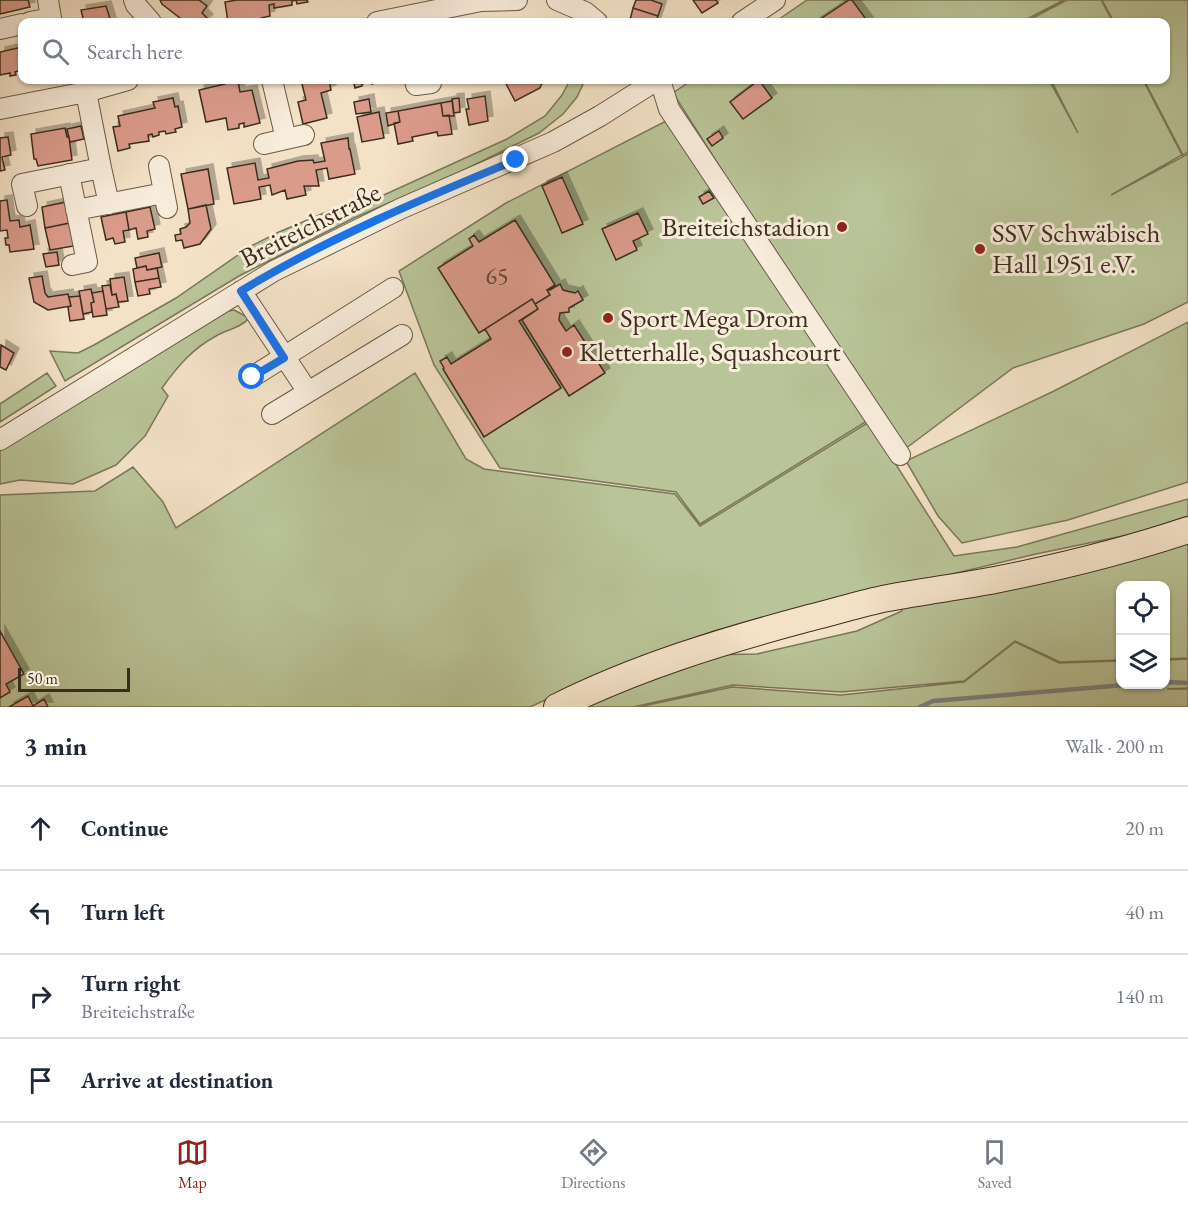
<!DOCTYPE html>
<meta charset="utf-8">
<style>
:root{--surface:#fff;--page:#f2f2f3;--text:#1f2937;--muted:#747a83;--line:#e0e1e3;--accent:#8f2418}
body{margin:0;font-family:"EB Garamond",serif;background:var(--page);color:var(--text)}
.controls{position:absolute;right:18px;bottom:18px;display:grid;overflow:hidden;border-radius:12px;box-shadow:0 2px 4px #0004}
.controls button{width:54px;height:54px;display:grid;place-items:center;padding:0;border:0;border-bottom:2px solid var(--line);background:var(--surface);color:var(--text);font:30px sans-serif}
.scale{position:absolute;left:18px;bottom:15px;width:112px;box-sizing:border-box;padding-left:6px;border:3px solid #3b2d1d;border-top:0;font-size:16px;line-height:21px;white-space:nowrap;color:#3b2d1d;-webkit-text-stroke:4px #f8ecdb;paint-order:stroke}
.stop{position:absolute;width:18px;height:18px;margin:-14px;border:4px solid #1a73e8;border-radius:50%;background:#fff}
.stop.end{background:#1a73e8;border-color:#fff;box-shadow:0 2px 6px #0008}
.list{margin:0;padding:0;list-style:none}
h2{display:flex;justify-content:space-between;align-items:center;height:78px;margin:0;padding:0 24px;font-size:26px}
h2 small{font-size:20px;font-weight:400;color:var(--muted)}
.list li{display:grid;grid-template-columns:39px 1fr auto;gap:18px;align-items:center;box-sizing:border-box;height:84px;padding:0 24px;border-top:2px solid var(--line)}
.list b{display:block;font-size:22px;white-space:nowrap}
.list p{margin:0;font-size:20px;white-space:nowrap;color:var(--muted)}
.list em{font-size:20px;font-style:normal;color:var(--muted)}
.icon{flex:none;width:33px;height:33px;fill:none;stroke:currentColor;stroke-width:2;stroke-linecap:round;stroke-linejoin:round}
.map{position:relative;flex:none;width:1188px;height:707px;overflow:hidden}
.search{position:absolute;background:var(--surface);box-shadow:0 2px 4px #0004;left:18px;right:18px;top:18px;height:66px;display:flex;align-items:center;gap:15px;box-sizing:border-box;padding:0 21px;border-radius:12px;color:var(--muted);font-size:22px}
.sheet{height:414px;background:var(--surface)}
nav{display:flex;justify-content:space-around;align-items:center;box-sizing:border-box;height:84px;border-top:2px solid var(--line);background:var(--surface);font-size:16px;color:var(--muted)}
nav a{display:grid;justify-items:center;gap:3px}
nav .on{color:var(--accent)}
.map>svg:first-child{display:block}
</style>
<div class="map">
<svg width="1188" height="707" viewBox="0 0 1188 707">
<defs>
<filter id="shadow"><feDropShadow dx="5" dy="-5" stdDeviation="0" flood-color="#0004"/></filter>
</defs>
<rect width="100%" height="100%" fill="#f4e2c7"/>
<filter id="stains"><feTurbulence type="fractalNoise" baseFrequency=".00333" numOctaves="4"/><feColorMatrix values="0 0 0 0 .2 0 0 0 0 .09 0 0 0 0 .02 0 0 0 .5 -.17"/></filter>
<radialGradient id="worn" r=".72"><stop offset=".6" stop-color="#630" stop-opacity="0"/><stop offset="1" stop-color="#630" stop-opacity=".3"/></radialGradient>
<path fill="#b9c498" stroke="#7a785a" stroke-width="1.5" d="M807,0H1064L1021,22H775Z
M1067,0H1101L1113,22H1025Z
M1102,0H1188V152L1183,155L1144,80H1166V22H1114Z
M570,80H585L577,97L563,114L539,133L458,173L354,218L239,276L65,381L50,351L78,353L94,345L176,298L251,246L279,232L331,210L375,199L507,139L545,116L562,95Z
M692,80H1049L1078,133L1051,80H1143L1182,155L1111,195L1188,154V302L1144,324L1013,368L901,452L673,93Z
M668,120L867,421L700,524L676,492L500,468L434,365L399,271L506,203Z
M234,310L249,318C241,328 226,330 216,336C192,349 177,367 162,388L168,396L145,436L116,465L73,484L20,480L0,484V449L222,312Z
M1188,322V482L1068,520L962,543L938,516L906,461L1054,391Z
M47,373L56,386L0,422V404Z
M415,373L466,459L484,469L675,494L700,526L869,422L954,556L1017,547L1188,499V516L1137,533L1036,554L714,631L615,668L530,707H0V495L95,491L133,467L163,502L176,528Z
M1188,538V658L1166,659V586H1120V660L1060,662L1015,641L964,681L841,692L733,685L633,707H588L615,688L702,655L757,654L857,631L902,611V606Z
M1015,642L1059,663L1120,661V684H1166V660L1188,659V688L1167,689H1188V707H639L732,687L841,695L964,682Z"/>
<g fill="none" stroke-linecap="round" stroke-linejoin="round">
<path stroke="#78827f" stroke-width="4.5" d="M1166,682L1188,683
M920,707L933,701L1137,684"/>
</g>
<path fill="#db9b8b" stroke="#3b2d1d" stroke-width="1.5" filter="url(#shadow)" d="M0,0H28L30,7L0,14Z
M160,0H199L207,6L202,13L208,19L205,22H191L186,19L185,22L162,4Z
M237,0H307L308,2L297,4L296,0L292,1V5L274,8V4L269,5L270,16L261,18V20L252,22L251,19L243,20L244,22H228L225,2Z
M636,0H651L662,4L658,16L633,8Z
M693,0H716L718,3L702,13Z
M849,0H852L868,22H816Z
M106,6L111,22H84L81,10Z
M633,8L658,16L656,22H638L630,20Z
M22,47V70L15,72L16,75L10,76V73L0,75V52Z
M230,80V83L238,81L240,92L252,90L260,123L244,127V123L239,124V128L228,130L226,118L206,122L199,90L225,84L224,81Z
M301,80H329L331,90L321,93L327,118L303,124L298,102L306,100Z
M353,80H381H379V82L372,84V81L362,84V86L355,88Z
M504,80H543L540,88L515,101Z
M759,80L772,98L743,119L730,102Z
M485,96L488,121L469,125L466,109H469L467,99Z
M173,98L175,107L178,106L182,127L175,129L176,132L166,134L165,131L159,132V135L153,137L152,134L148,135L149,141L129,144L130,148L118,151L113,127L120,126L118,116L155,108L153,102Z
M459,98L460,112L454,113L452,99Z
M369,99L371,112L356,114L354,102Z
M452,101L454,116H443L441,103Z
M441,103L443,116L449,115L452,134L438,136L437,132L412,137L413,141L398,144L394,123L400,122L398,111Z
M398,111L400,122L388,126L386,113Z
M379,112L384,138L362,142L357,117Z
M81,126L84,139L70,142L67,129Z
M65,128L67,137H69L72,160L38,166L36,159H34L31,134Z
M719,131L723,138L712,146L707,139Z
M8,137L11,155L2,157L5,170L0,171V138Z
M348,138L349,149H350L355,174L329,179L327,168L316,170L319,186H304L306,195L287,199L285,190L272,195L270,185L259,187L261,199L234,204L227,168L255,163L258,180L269,178L267,169L298,161L313,160L314,163L325,161L321,143Z
M208,169L214,204L188,209L181,174Z
M562,177L583,224L562,233L542,186Z
M709,191L714,198L703,204L699,197Z
M7,200L10,221L19,220L20,227L30,225L34,249L10,252L9,245H6L5,238H8L7,230L0,231V201Z
M66,202L70,223L45,228L42,207Z
M206,205L211,229L200,244L184,248L182,240L176,241L175,235L181,234L180,229L186,227L190,223L188,209Z
M150,207L155,229L147,231L148,237L138,239L136,228L129,230L126,212Z
M126,212L129,230L123,231L125,242L115,244L113,238L106,240L101,217Z
M638,213L648,234L633,241L637,250L616,260L602,229Z
M515,220L555,285L547,290L550,295L535,304L532,299L479,333L438,268L473,246L469,239L474,235L479,242Z
M70,223L74,246L50,250L45,228Z
M57,252L59,265L46,267L43,254Z
M159,253L162,267L147,270L146,266L137,268L135,258Z
M146,266L147,270L157,268L159,278L135,282L133,269Z
M42,276L45,293L48,297L68,294L71,306L48,310L34,302L29,278Z
M124,277L128,301L118,302L116,294L112,295L110,279Z
M159,278L161,287L149,289L150,294L138,296L135,282Z
M560,284L563,290L575,293L578,291L583,300L569,308V312L560,313L559,320L566,331L574,325L605,373L569,396L522,320L538,309L535,304L550,295L547,290H550Z
M110,285L112,295L116,294L119,307L106,309L102,286Z
M91,289L94,302L91,303L92,312L83,314L79,291Z
M103,291L107,315L93,317L91,303L94,302L92,293Z
M80,296L84,319L70,321L68,307L71,306L69,297Z
M532,299L538,309L519,321L561,388L484,437L443,369L444,368L440,361L447,357L451,364L491,339L485,329Z
M1,345L14,353L6,370L0,367Z
M0,631L24,674L6,684L10,692L0,698Z
M28,696L33,706L44,699L48,707H9Z"/>
<g fill="none" stroke-linecap="round" stroke-linejoin="round">
<defs>
<path id="minor" d="M134,0L136,5L151,22
M557,0L585,12L597,22
M30,22L51,18L48,0
M377,22L481,1L517,0
M742,22L775,0
M0,29L22,24
M415,80L416,85L431,83
M660,80L669,109L900,455
M0,109L86,92L128,80
M286,139L304,135
M264,144L286,139L272,80
M159,166L167,208
M101,168L109,204
M69,174L87,262L72,265
M27,206L22,184L101,168L86,92
M76,210L164,193
M241,291L308,392
M252,377L393,288
M272,414L402,335
M0,440L274,271L400,209L553,142L600,116L657,80"/>
<path id="major" d="M557,707C637,667 723,641 809,618C835,612 861,603 888,598C923,591 959,587 995,580C1060,567 1125,551 1188,530"/>
</defs>
<use href="#minor" stroke="#695a48" stroke-width="22"/>
<use href="#major" stroke="#3b2d1d" stroke-width="28"/>
<use href="#minor" stroke="#f8ecdb" stroke-width="20"/>
<use href="#major" stroke="#f4e2c7" stroke-width="26"/>
</g>
<g fill="none" stroke-linecap="round" stroke-linejoin="round">
<path stroke="#1a73e8" stroke-width="8" d="M252,377L284,358L241,291C328,238 422,199 516,160"/>
</g>
<g fill="#8f2418" stroke="#f8ecdb" stroke-width="2">
<circle cx="842" cy="227" r="6"/>
<circle cx="980" cy="249" r="6"/>
<circle cx="608" cy="318" r="6"/>
<circle cx="567" cy="352" r="6"/>
</g>
<g text-anchor="middle" stroke-width="6" stroke-linejoin="round" paint-order="stroke">
<g font-size="24" fill="#634838">
<text x="497" y="284">65</text>
</g>
<g font-size="27" fill="#3b2d1d" stroke="#f8ecdb">
<text transform="translate(310 225) rotate(-27)" y="9">Breiteichstraße</text>
</g>
<g font-size="27" fill="#3b2d1d" stroke="#f8ecdb" text-anchor="start">
<text x="830" y="236" text-anchor="end">Breiteichstadion</text>
<text x="992" y="242">SSV Schwäbisch<tspan x="992" dy="31">Hall 1951 e.V.</tspan></text>
<text x="620" y="327">Sport Mega Drom</text>
<text x="579" y="361">Kletterhalle, Squashcourt</text>
</g>
</g>
<rect width="100%" height="100%" filter="url(#stains)"/>
<rect width="100%" height="100%" fill="url(#worn)"/>
</svg>
<div class="controls">
<button><svg class="icon" aria-label="locate" viewBox="0 0 24 24"><circle cx="12" cy="12" r="6"/><path d="M12 2v4M12 18v4M2 12h4M18 12h4"/></svg></button>
<button><svg class="icon" aria-label="layers" viewBox="0 0 24 24"><path d="M12 4l9 5-9 5-9-5zM3 14l9 5 9-5"/></svg></button>
</div>
<div class="scale">50 m</div>
<div class="stop" style="left:252px;top:377px"></div>
<div class="stop end" style="left:516px;top:160px"></div>
<div class="search"><svg class="icon" aria-label="search" viewBox="0 0 24 24"><circle cx="10" cy="10" r="6"/><path d="M15 15l6 6"/></svg>Search here</div>
</div>
<section class="sheet">
<h2>3 min<small>Walk · 200 m</small></h2>
<ul class="list">
<li><svg class="icon" aria-label="ahead" viewBox="0 0 24 24"><path d="M12 20V5M6 11l6-6 6 6"/></svg><div><b>Continue</b></div><em>20 m</em></li>
<li><svg class="icon" aria-label="left" viewBox="0 0 24 24"><path d="M17 20v-9H6M10 6l-5 5 5 5"/></svg><div><b>Turn left</b></div><em>40 m</em></li>
<li><svg class="icon" aria-label="right" viewBox="0 0 24 24"><path d="M7 20v-9h11M14 6l5 5-5 5"/></svg><div><b>Turn right</b><p>Breiteichstraße</p></div><em>140 m</em></li>
<li><svg class="icon" aria-label="arrive" viewBox="0 0 24 24"><path d="M6 21V4h12l-3 4 3 4H6"/></svg><div><b>Arrive at destination</b></div></li>
</ul>
</section>
<nav>
<a class="on"><svg class="icon" aria-label="map" viewBox="0 0 24 24"><path d="M3 6l6-2 6 2 6-2v14l-6 2-6-2-6 2zM9 4v14M15 6v14"/></svg>Map</a>
<a><svg class="icon" aria-label="directions" viewBox="0 0 24 24"><path d="M12 3l9 9-9 9-9-9zM9 14v-3h6M13 9l2 2-2 2"/></svg>Directions</a>
<a><svg class="icon" aria-label="saved" viewBox="0 0 24 24"><path d="M7 4h10v16l-5-4-5 4z"/></svg>Saved</a>
</nav>
